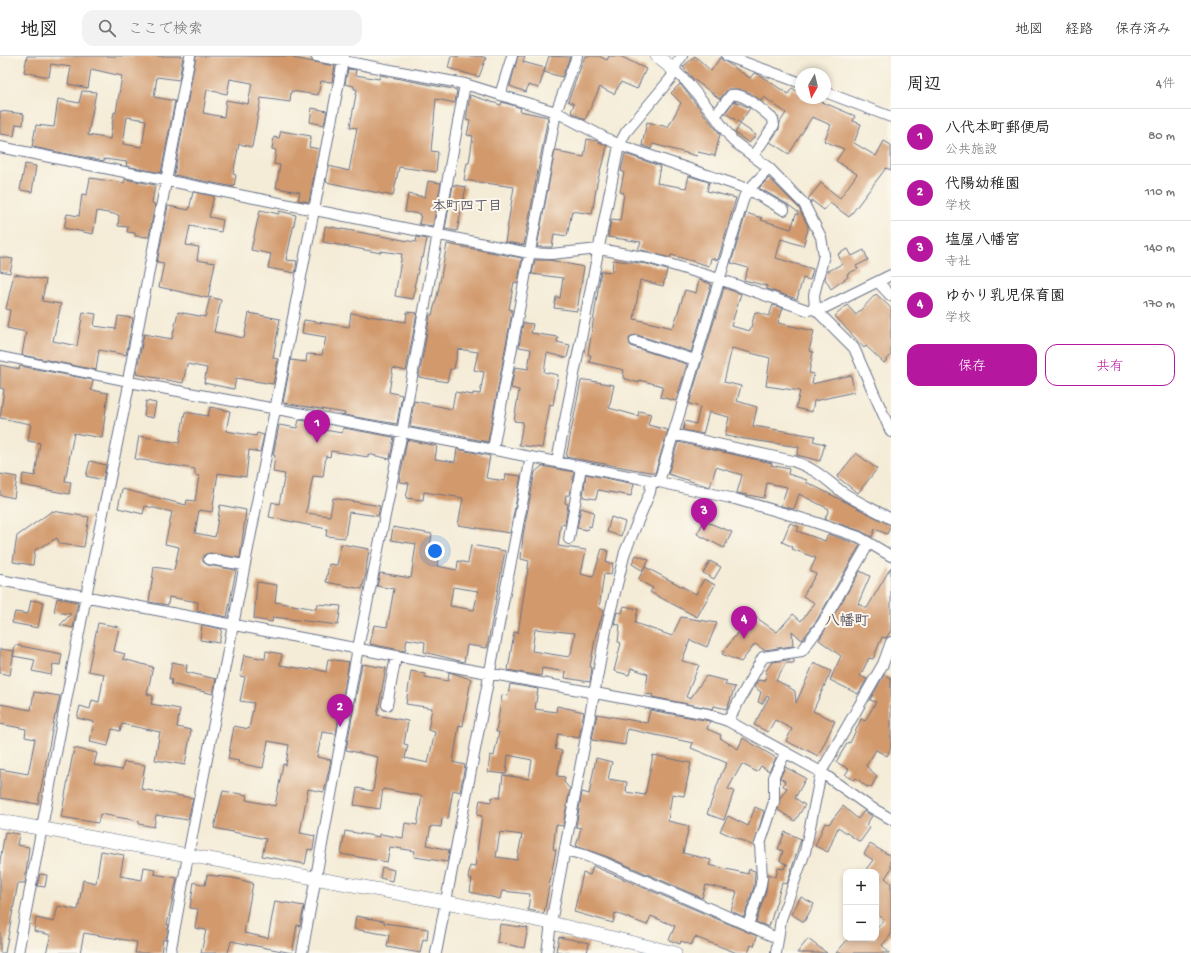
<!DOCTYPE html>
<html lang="ja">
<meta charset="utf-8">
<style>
:root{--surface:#fff;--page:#f2f2f2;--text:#222;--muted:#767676;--line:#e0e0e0;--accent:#b5179e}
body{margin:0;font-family:"Gochi Hand","Klee One",sans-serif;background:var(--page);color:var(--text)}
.controls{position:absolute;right:12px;bottom:12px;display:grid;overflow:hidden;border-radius:8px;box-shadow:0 2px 6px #0003}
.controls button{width:36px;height:36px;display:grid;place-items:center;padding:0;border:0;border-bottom:1px solid var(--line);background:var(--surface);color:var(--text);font:20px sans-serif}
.compass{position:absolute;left:795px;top:12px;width:36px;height:36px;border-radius:50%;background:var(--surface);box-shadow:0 2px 6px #0003;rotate:188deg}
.you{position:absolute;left:435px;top:495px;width:14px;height:14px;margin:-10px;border:3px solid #fff;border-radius:50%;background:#1a73e8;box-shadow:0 0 0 6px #1a73e833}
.badge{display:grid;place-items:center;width:26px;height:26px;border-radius:50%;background:var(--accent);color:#fff;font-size:13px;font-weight:700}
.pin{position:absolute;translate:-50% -33px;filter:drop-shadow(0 1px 2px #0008)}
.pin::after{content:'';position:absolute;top:21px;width:14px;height:12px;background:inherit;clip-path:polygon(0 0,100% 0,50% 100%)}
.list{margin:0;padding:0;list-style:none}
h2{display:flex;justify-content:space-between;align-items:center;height:52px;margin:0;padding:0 16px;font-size:17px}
h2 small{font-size:13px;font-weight:400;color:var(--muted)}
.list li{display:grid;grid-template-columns:26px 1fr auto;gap:12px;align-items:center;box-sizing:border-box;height:56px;padding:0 16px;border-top:1px solid var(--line)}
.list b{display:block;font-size:15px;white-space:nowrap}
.list p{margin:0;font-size:13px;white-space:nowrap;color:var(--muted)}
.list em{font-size:13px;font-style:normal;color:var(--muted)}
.actions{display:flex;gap:8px;padding:12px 16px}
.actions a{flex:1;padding:9px 0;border:1px solid var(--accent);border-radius:12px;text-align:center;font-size:14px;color:var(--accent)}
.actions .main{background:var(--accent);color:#fff}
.icon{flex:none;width:22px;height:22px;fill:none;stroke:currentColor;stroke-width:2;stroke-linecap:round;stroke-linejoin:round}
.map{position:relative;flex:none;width:891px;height:897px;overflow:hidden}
header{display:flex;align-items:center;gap:24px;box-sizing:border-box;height:56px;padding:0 20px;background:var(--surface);border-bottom:1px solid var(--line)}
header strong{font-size:19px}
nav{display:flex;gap:22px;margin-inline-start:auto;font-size:14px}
.search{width:280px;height:36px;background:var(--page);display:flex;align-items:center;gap:10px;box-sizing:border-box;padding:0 14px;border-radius:12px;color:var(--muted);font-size:15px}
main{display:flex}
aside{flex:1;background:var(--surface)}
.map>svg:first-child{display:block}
</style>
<header>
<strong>地図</strong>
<div class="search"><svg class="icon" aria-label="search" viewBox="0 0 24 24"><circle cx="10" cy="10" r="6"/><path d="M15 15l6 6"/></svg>ここで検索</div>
<nav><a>地図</a><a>経路</a><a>保存済み</a></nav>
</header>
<main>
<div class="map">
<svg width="891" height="897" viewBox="0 0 891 897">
<rect width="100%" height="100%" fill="#fbf7ec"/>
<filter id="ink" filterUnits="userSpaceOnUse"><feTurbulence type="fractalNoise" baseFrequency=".025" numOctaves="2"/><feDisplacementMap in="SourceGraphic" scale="8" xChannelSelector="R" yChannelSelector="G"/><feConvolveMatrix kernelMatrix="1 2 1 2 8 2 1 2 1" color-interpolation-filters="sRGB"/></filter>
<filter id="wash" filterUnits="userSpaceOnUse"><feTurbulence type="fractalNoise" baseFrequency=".012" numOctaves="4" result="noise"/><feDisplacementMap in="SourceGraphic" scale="16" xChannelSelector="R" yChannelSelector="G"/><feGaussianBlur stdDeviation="0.9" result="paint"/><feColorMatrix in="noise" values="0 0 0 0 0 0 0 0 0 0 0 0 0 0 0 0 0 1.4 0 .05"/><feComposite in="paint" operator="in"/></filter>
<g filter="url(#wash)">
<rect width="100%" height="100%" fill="#f4ecd7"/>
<g id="blocks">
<path fill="#d1996c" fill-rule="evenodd" d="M27,0H183L179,24L157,21L154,41L175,45L161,117L126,110L127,106L104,103V105L32,91L36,69L54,71L58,43L79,47L82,35L96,36L88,79L110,83L114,56L116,57L122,20L91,13L88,32L68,28L71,11L51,8L49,21L24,16ZM127,61L146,64L142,91L123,88Z
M196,0H294L293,2L335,10L332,26L321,25L318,39L291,35L290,46L261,42L252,91L239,88L233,118L236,119L234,131L174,119ZM230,23L252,27L248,48L226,44L224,61L203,57L207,34L227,38Z
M451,0H480L486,2L479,21L448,12Z
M518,0H525L523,6L545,12L539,32L528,29L526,36L510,30Z
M549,0L570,1L562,21L544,16Z
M585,0H599L607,4L609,0H620L646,13L637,33L621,26L614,38L600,31L585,64L571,56L574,48L568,45Z
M695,0L711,15L720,2L750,22L754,17L758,18L788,38L792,32L801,38V42H813L855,60L853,65L861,68L854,87L876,100L884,85L891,89V114L886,112L849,161L830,147L824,154L811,144V147L808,143L821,127L840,142L857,118L836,105L844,93L824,85L831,69L812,61L789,98L770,86L779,73L780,66L786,57L764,41L761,45L751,37L738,33H728L720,43L693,23L683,11Z
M348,13L356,14L355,19L379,23L380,19L457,34L455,47L436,43L431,95L438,96L436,116L399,111L393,140L326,126L329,110L349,115L357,72L350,71L357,33H354V30L345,28Z
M680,28L720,78L715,100L698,96L697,100L653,88L651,93L642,89L647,66L668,71L681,47L671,37Z
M470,39L501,49L502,46L521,52L520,55L548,61L524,189L505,186L514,131L464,124L467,107H469L473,80L467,79L470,65L466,64Z
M734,45L750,52L740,67L725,57Z
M312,52L327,55L324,69L310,66Z
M0,55L24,58L23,69L16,68L14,80L0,78Z
M740,68L756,79L749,87L735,77Z
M281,75L311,80L309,91L319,93L309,146L298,144L300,136L276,132L280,109L274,108L276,94L272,93L274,81L279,82Z
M587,83L597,85L607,90L603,109L602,108L597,127L592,158L572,155L567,180L554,178L552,191H537L555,94L562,95V97L584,101Z
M625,98L660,110L657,127L686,132L689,120L709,126L707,135L736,142L718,204L711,202L709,210L671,199L670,202L638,193L641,186L608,181L611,164L620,165L624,137L620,136L624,116L621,115Z
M25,108L36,110L32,136L20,134Z
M90,122L124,127L125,123L155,129L152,147L155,148L149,181L135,180V177L127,176L128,171L118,170L119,159L97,155L93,178L64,172L67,158L79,160L82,138L87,139Z
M769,122L799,152L808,170V174L803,190L781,183L776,202L813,213L810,224L803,222L797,243L767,233V230L744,224L748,212L731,207L746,157L762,162L761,164L791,173L796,158L798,159V156L787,148L759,132Z
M428,125L441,127L433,170L419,168L421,158L405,156L408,138L425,141Z
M453,129L466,131L457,175L445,173Z
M193,136L214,140L209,161L223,164L221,176L190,170L186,189L199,191L197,204L215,207L208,242L159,231L164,207L157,206L168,150L189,154Z
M260,154L279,158V155L296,159L286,204L297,205L295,217L268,212L271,198L251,194Z
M325,170L403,184L416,186L417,181L427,183L423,202H421L414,231H416L413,243L395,240L402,198L381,195V197L323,186Z
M447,188L522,202L518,227L514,226L509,253L512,254V256L488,386L459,380V379L410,371L414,345L452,353L455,336L473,339V337L480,338L484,316L474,314L478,296L458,293L454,313H450L447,326L419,321L430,259H432L438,236Z
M848,193L852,200L864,194L868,204L856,210L858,213L847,218L848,221L831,233L825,223L826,216L842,208L838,198Z
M0,201L13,203L10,217L0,215Z
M535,204H549L584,211L577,255L554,252L556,241L560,242L563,222L532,218Z
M613,204L647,208L667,214L663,230L640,224L634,263L673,272L685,234L696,237L699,224L711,228L691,296L637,279L631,280L629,283L630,289L633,291L687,308L676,345L660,341L663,330L639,324V327L623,322L624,314L589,306L591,299H588L601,215L612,216Z
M14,218L46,224L42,245L61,248L53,285L77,290L83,256L96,258L94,270L116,273L118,260L133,262L126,299L99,294L96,314L22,299L26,276L7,272L10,254L6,253Z
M724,232L741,238L731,270L750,275L755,256L769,260L773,249L783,252L778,267L814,275L809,295L813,296L809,317L814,318L812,328L851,319L854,336L814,345L812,356L796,352L800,335L766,330L770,302L732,292L724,326L741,330L737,345L757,351L753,370L815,380L813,385L825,388L820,405L797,399L799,391L725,380L729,361L709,356L703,378L683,374L685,365L696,368L700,351L689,348Z
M876,238L891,252V299L884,307L866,290L864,292L835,260L847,249L856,259Z
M210,241L221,244L214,276L244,282L249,257L280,263L273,302L278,303L273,328L236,322L234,333L204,327L207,312L187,308L183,327L136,318L144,278L172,283L178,256L205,261Z
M407,256L417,257L406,315L393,312L389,336L402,339L397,368L344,359L345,357L283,347L291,304L306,306L307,298L322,299L326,281L302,277L304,264L349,271L351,257L406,266Z
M523,267L533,268L531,277L558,281L557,286L570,289L567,302L547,297L544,316L558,319L553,349L550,348L542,392L519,389L523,366L514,365L519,334L511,332L515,311L528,313L531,293L519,291Z
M0,309L19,313L20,310L93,324L91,334L108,337L102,382L74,377L65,425L71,426L69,438L21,429L23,418L35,420L40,387L28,385L31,368L0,362L4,333L0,332Z
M586,324L614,329L609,352L638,360L639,355L651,358L648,369L668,374L655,417L566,401L581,325Z
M146,345L156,347L153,362L144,360Z
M210,351L230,355L226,375L256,380L257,377L264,379L260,396L249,394L246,421L218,417L212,456L199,454L195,477L215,481L220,449L246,454L240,502L210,497L204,499L203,502V506L208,509L236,514L227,561L197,555L198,546L169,541L168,549L149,546L154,511L174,514L179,491L165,488L172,456L145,450L143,458L118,452L122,433L186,449L187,444L195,445L199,420L195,419V413L135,403L139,380L179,387L185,356L208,360Z
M299,364L319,367L318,373L342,377L343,372L394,381L390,403L368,398V401L331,395L330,401L326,400L323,421L313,420L306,457L330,460L333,442L380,450L378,460L349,456L345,482L326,480L327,473L269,461L272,446L279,448L285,418L273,416L275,399H273L279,369L297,372Z
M407,384L437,390L435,403L455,406L457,393L490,400L486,422L505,425L506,418L521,420L510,477L458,469L463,442L424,436L423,444L406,442L409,427L399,426Z
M678,386L772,407L771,409L789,413L788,418L807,424L806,426L891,469L887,478L875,473L872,481L861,475L825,463L829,453L799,438L794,453L781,450L787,431L767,427L764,442L737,437L742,419L716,411L710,431L668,418Z
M856,397L877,413L858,437L837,421Z
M90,405L106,409L103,424L86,420Z
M542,410L574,416L570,439H566L565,447L568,448L565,469L561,468L558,490L586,494L581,518L593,521L602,493L608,494L606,507H613L611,519L604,518L599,553L604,554L596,578L590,611H592L590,626L565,622L566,616L542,612L541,620L508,614L514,576L518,577L529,505L521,503L523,479L535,416ZM535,573L575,577L571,598L569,601L532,595Z
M0,418L17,421L14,442L0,439Z
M586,418L634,428L631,440L598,434L596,443L583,441Z
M581,452L594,456L591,471L588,470L587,474L577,472Z
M52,455L89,461L84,491L60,488L57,482L35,494L33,509L13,506L17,480Z
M611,461L625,466L621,480L607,476Z
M704,465L732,476L724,492L697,478Z
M790,467L799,471L797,475L825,485L828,478L860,489L817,564L802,584L792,575L793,590L764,594L755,588L741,606L722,598L751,558L777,576L793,558L801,565L815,547L803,540L816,518L810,515L816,502L792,493L793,491L782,486Z
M393,471L432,478L429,496L439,497L437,510L457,514L458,505L468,507L471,489L505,495L487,592L467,589L464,606L424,596L425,586L407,583L405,595L370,588L374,569L387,571L394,533L377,530L380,517L411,522L416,488L391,484ZM453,531L478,535L474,554L450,550Z
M341,488L369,493L366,514H367L362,533L326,526L329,508L337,509Z
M636,499L649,504L643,515L632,508Z
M710,505L721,511L714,523L703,517Z
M645,511L696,538L704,523L715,529L697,561L650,536L653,532L638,524Z
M891,511V575L886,582L882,581L873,603L869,602L860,620L867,623L858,638L830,624L841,600L819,584L860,515L870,520L858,548L867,552Z
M257,526L277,529L275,546L316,553L317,548L341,550L338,569L273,561L272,566L254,563Z
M57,542L78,546L73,572L60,569L71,558L54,556Z
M31,544L43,546L38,572L12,567L15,556L28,558Z
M624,550L638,553L635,567L672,580L681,561L717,567L707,591L690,584L682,605L699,609L686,641L690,643L706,620L727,625L725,629L735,631L727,653L714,650L713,653L652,641L653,639L645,638L648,618L631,612L629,619L614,615L621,587L618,586L620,569L614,568L617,556L622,557Z
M98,567L119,571L114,595L125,598L123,603L153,611L147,638L153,640L151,648L180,653L177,671L191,674L185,709L155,704L160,676L122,668L120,675L112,673L108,690L90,686L94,666L77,662L80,650L90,653L92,644L99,646L104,618L88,615Z
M202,569L222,573L219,587L200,584Z
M15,589L62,598L60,609L53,608L51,619L32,615L35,604L13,600Z
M0,593L14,595L10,619L0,617Z
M266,595L282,598L280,609L310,614L311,612L326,616L328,603L349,606L336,678L322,676L317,701L331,704L324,736L308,733L300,777L315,780L313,794L308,793L305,808L262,800L266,783L214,772L223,735L247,739L246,744L275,750L283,708L286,709L289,689L268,685L263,712L238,707L239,705L228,703L234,670L249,673L254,647L240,645L245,621L240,620L244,599L265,603Z
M794,603V607H786L776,624L795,635L796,647L814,607L831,615L813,655L835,665L818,700L801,691L800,692L786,685L792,673L775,664L768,676L754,669L769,641L767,640L762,648L758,646L761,636L754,631L758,624L765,625L767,617L765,616L772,606Z
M172,606L187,609L186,616L216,623L213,638L171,628L172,624L169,623Z
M362,608L386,612L377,659L408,665L404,688L408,689L405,702L428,707L435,676L428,674L432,652L406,648L411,615L425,618V621L448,625L449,616L471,623L463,670L459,669L453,706L465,709L460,736L453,734L448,763L442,762L441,771L431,770L427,789L449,794L447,806L414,801L415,795L390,791L387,806L341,798L345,775L380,781V778L403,782L405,767L417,769L422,740L383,733L380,753L354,749L357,732L373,735L378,701L346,694Z
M884,619L891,622V692L887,700L876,694L866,710L877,720L871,732L868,730L867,731L856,722L854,724L845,719L849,713L836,706L848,686L850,687L861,663L865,665L876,646L870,644Z
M510,628L538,633L535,653L556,656L557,650L584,656L579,682L558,678L555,693L562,695L557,720L565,721L564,726L570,733L563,770L556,769L553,793L556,794L544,857L528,854L530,838L502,835L500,843L470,836L472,823H468L470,810L475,811L482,760L477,759L480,744L491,746L492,741L500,742L503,719L529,723L532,704L508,699L506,718L488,716L490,699L494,700L499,676H496L502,639L508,640ZM500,776L522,779L517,804L496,801Z
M34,636L60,640L56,659H55L38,748L0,742V713L28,718L35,683L25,681L26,673L0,668V648L31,654Z
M650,654L710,665L707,673L721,679L720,682L738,693L743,682L776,702L769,715L761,710L757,716L742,708L728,733L734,735L724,764L707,758L722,716L727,707L691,692L693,687L627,673L625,689L592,684L597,658L647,667Z
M74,692L97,697L94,709L122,714L124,706L145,709L141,733L193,742L188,764L156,759L154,771L139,768V765L100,758L98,767L61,761Z
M653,699L691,707L684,740L672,738L668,765L689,770L683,797L711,804L709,809L748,818L749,813L755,815L754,831L744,861L731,855L737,836L706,829L702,842L608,801L576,790L581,772L576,771L582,736L589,738L596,702L612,706L608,723L627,726L626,736L645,739Z
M785,711L806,722L795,742L805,749L795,765L778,754L780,742L787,732L783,730L785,725L780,722Z
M843,750L858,763L864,755L872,760L866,769L870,772L860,786L838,771L828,796L815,790L825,767L829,768Z
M755,751L764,755L754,790L720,775L728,760L748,770Z
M5,776L19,778L17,789L29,791L25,827H18L5,897H0V805Z
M785,776L801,783L787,828L782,827L769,871L756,866L766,835L768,818L776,821L778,812L784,813L786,808L788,809L780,805L783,795L778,793Z
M870,788L891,800V813L885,822L891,827V879L882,889L889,897H836L849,882H876V873L884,864L876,856V816H864L873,804L864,798Z
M101,795L124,799L120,820L142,824L144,811L155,813L154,818L177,822L167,869H169L166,884L163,883L161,897H135L137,886L84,877L80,897H46L51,879L34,875L36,862L54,866L58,850L78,854L83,824L96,827Z
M593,810L757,880L754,890L751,889L748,897H737L695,881L691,889L681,885L680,888L669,884L675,870L651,860L647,869L615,857L613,867L574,856L583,817L590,819Z
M382,811L394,814L392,825L380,822Z
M40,818L47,819L45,831L37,830Z
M207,819L233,822L253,827L244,877L268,882L275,845L304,850L300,870L297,869L292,897L231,885L228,897H201L206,874L195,872L198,853L190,852L194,826L205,829Z
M801,841L814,848L804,866L791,858Z
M356,860L384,865V867L428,873L427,884L423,883L420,897L387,891L389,879L354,873Z
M500,868L528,872L524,892L497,886Z
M559,881L589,887L587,897H566L556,895Z
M808,883L827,897H797Z"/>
</g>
</g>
<g filter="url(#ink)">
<use href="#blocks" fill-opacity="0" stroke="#677188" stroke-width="1"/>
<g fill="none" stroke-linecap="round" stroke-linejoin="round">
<defs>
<path id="pedestrian" d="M0,300L129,326"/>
<path id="minor" d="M316,0L465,28L556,56L619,89L748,133L784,154
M727,0L801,27
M674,14L686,25L715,60L733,85L769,112L804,148L821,181L824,199L814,239L815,253L854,292L891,376
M825,36L891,61
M500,39L512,0
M715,60L731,39C745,36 762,55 773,63L774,69L753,100
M0,91L529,197L551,198L599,193L649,202L719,223L807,254L826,251L891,219
M878,226L891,240
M635,285L695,304
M129,326L402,376L659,426L735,443L811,465L859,481L891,500
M673,378L793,405C816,413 824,422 842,436C857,446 875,454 891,463
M493,393L556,56L577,0
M557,405L619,89L626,76L671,22L677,7L682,0
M659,426L744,141C750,130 761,122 769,112
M569,483L581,411
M209,503L244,509
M0,524L396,600L708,658L728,665L821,716L867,749L891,763
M387,649L396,600
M728,665L763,601L802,595L822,568L869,487
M565,794L584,799L605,807L777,882
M748,869L760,833L762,822L760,788L774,746V719L786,696
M18,897L86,540L128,334L129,319L190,0
M170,897L188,800L344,0
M302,897L358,592L402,376L465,28
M436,897L531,401
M547,897L551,867L607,569L625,496L650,436L652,424
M776,897L781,863L805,796L821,716L883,608L891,586"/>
<path id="tertiary" d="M657,0L674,14
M0,765L446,846L551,867L675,897"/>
</defs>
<use href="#pedestrian" stroke="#677188" stroke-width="10"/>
<use href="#minor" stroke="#677188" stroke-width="12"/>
<use href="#tertiary" stroke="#677188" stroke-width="14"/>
<use href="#pedestrian" stroke="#fff" stroke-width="8"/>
<use href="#minor" stroke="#fff" stroke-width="10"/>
<use href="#tertiary" stroke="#fff" stroke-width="13"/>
</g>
</g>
<g text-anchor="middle" stroke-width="4" stroke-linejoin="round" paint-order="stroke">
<g font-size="14" font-weight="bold" fill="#5b5463" stroke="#fbf7ec">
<text x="467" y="154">本町四丁目</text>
</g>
<g font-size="15" font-weight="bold" fill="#5b5463" stroke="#fbf7ec">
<text x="847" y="569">八幡町</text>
</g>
</g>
</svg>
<div class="controls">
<button>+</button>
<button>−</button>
</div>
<svg class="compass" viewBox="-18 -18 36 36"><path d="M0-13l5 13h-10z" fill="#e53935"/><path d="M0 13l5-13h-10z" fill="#767676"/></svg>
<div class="you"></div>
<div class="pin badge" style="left:317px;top:387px">1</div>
<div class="pin badge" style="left:340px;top:671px">2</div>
<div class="pin badge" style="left:704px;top:475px">3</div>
<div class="pin badge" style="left:744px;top:583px">4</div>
</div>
<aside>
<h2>周辺<small>4件</small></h2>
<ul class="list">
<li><span class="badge">1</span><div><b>八代本町郵便局</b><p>公共施設</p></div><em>80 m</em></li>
<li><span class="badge">2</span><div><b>代陽幼稚園</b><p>学校</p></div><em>110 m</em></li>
<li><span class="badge">3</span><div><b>塩屋八幡宮</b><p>寺社</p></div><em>140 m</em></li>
<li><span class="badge">4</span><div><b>ゆかり乳児保育園</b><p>学校</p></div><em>170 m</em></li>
</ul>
<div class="actions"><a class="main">保存</a><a>共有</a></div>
</aside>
</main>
